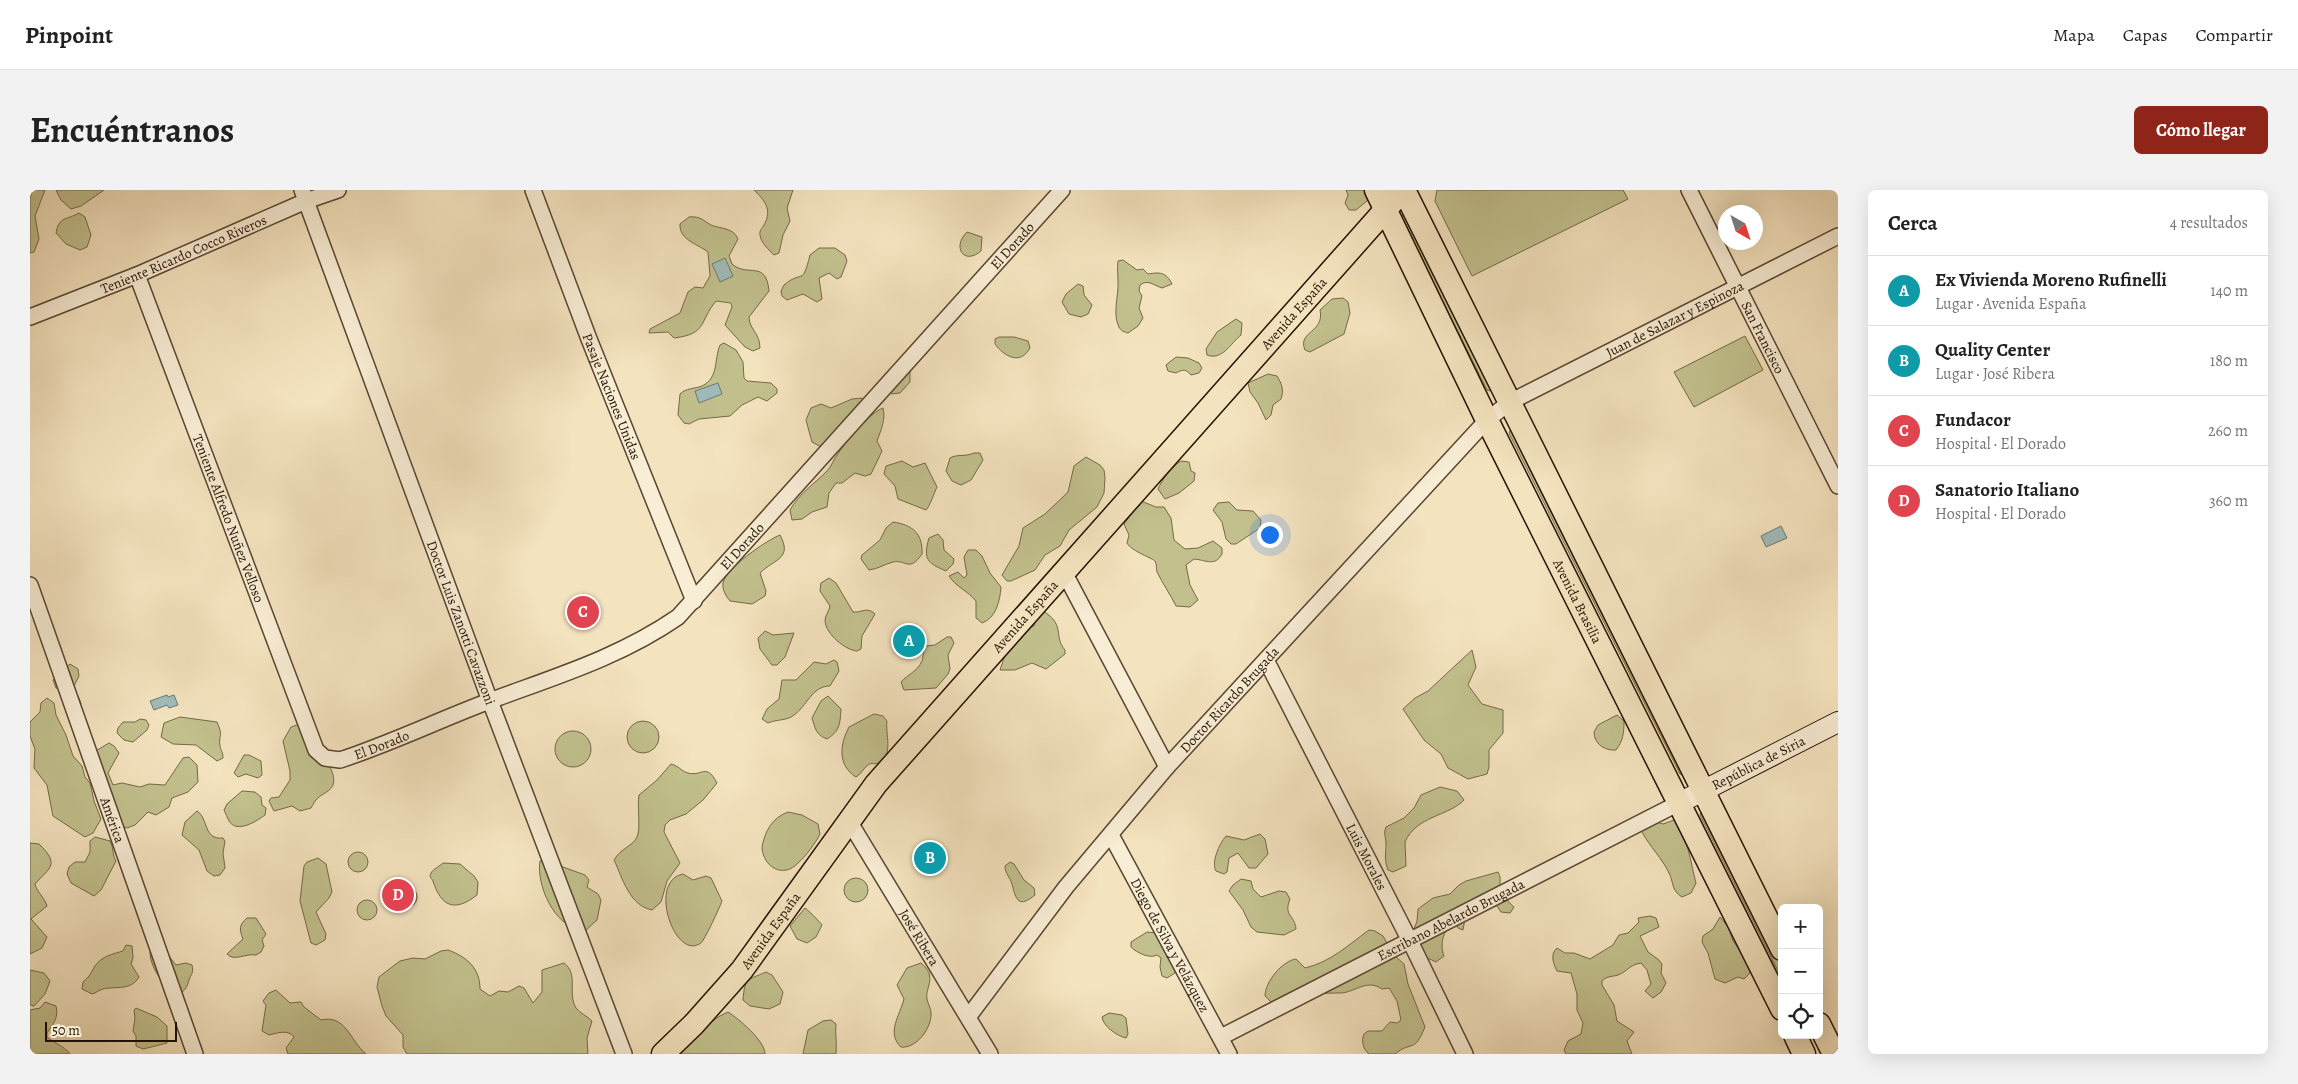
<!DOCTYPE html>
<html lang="es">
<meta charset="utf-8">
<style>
:root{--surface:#fff;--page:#f2f2f2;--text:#222;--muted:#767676;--line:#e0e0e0;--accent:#8f2418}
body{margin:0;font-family:Alegreya,serif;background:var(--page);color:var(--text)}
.controls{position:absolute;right:15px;bottom:15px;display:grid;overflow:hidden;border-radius:8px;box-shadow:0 5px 20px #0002}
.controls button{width:45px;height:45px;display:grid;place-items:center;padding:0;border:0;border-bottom:1px solid var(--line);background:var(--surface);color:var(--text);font:25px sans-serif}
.compass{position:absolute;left:1688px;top:15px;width:45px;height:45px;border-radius:50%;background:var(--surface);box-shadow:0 5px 20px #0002;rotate:141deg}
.scale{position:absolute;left:15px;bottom:12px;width:132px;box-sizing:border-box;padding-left:5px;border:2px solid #251100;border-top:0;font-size:14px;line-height:18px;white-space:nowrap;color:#251100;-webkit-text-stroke:4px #f8edd5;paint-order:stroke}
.you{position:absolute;left:1239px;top:344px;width:18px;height:18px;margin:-12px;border:4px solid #fff;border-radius:50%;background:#1a73e8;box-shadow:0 0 0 8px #1a73e833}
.badge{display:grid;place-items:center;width:32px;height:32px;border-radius:50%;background:var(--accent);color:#fff;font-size:16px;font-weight:700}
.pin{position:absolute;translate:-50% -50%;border:2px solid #fff;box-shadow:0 1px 5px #0006}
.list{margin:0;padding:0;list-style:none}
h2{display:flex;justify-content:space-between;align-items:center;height:65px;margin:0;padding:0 20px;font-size:21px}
h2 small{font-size:16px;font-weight:400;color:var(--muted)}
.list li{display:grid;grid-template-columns:32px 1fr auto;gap:15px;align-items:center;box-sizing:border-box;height:70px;padding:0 20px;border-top:1px solid var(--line)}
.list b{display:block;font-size:19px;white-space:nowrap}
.list p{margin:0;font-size:16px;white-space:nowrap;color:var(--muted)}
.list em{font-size:16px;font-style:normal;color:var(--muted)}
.icon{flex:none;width:28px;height:28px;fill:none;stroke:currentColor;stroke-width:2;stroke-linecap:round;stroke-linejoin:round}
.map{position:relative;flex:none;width:1808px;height:864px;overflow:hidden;border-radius:8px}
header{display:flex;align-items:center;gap:30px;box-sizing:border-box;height:70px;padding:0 25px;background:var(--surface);border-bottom:1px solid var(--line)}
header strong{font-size:24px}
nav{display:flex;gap:28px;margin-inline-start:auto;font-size:18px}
.intro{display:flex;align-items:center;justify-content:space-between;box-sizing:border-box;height:120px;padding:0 30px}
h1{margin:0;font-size:35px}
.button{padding:12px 22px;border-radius:8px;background:var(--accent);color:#fff;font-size:18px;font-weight:700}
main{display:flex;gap:30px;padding:0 30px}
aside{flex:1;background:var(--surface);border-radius:8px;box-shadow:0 5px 20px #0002}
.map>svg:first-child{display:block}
</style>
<header>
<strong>Pinpoint</strong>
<nav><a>Mapa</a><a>Capas</a><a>Compartir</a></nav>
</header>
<div class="intro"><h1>Encuéntranos</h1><a class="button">Cómo llegar</a></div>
<main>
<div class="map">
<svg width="1808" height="864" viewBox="0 0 1808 864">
<rect width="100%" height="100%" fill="#f4e3bf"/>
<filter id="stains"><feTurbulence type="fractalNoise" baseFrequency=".004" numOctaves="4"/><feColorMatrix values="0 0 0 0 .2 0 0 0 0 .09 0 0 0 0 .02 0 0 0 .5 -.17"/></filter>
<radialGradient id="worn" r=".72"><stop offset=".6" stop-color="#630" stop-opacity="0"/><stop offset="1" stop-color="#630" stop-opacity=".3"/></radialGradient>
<path fill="#c2c18e" stroke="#746947" d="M2,0H15L5,26L9,49L4,62L0,63V9Z
M26,0H74L51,16L41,19L31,10Z
M724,0H763L757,18L760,31L753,45L749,63L744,65C739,60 731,53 730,45C729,41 732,38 734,35C743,19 734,10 724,0Z
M1316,0H1335L1338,10L1326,20H1319L1315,13L1318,5Z
M1407,0H1593L1598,9L1442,86L1405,11Z
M49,23L55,27L61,45L57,57L50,60L36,54L26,43C29,26 37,30 49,23Z
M1373,24L1461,200L1460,201L1457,200L1371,28Z
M659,27C671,26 672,30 681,35C690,39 703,37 708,49L699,66L702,74C718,88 736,69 739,101L719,127C719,139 730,143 730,158L723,161L715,157L695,135L702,117L701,113L686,111C669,131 678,144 644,148L638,142L619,143L620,139L650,123L658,102L665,97L673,98L680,86L678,62C668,54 649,50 650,34Z
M937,42L952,47L951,61C933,76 922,56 937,42Z
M789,58H805L815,65L817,71L811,87L807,89L799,83L789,88L792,109L787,112L773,104L757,110L752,106L751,101L754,95C773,79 772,97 780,65Z
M1093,70L1107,80L1113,79L1118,84C1130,82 1136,82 1142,94L1132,98C1123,95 1118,89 1110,95L1109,101L1112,106L1109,118L1113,128L1108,136L1098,143C1094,142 1091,141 1089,137C1082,124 1089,105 1088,91C1088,84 1087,79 1088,71Z
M1048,94L1053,96L1054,105L1062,115L1058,124L1051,127L1039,124L1032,112L1036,104Z
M1313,108L1318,112L1320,123L1314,144L1280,162L1275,160C1267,141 1295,143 1290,120L1302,109Z
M1206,129L1212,133L1211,145C1201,153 1192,171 1177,165L1176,159L1187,142Z
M1715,146L1733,180L1664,217L1644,182Z
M969,147H984L998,151L1000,158C990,176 974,166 965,154V149Z
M694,153L706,160L713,172L714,188L717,191L741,193L747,199V203L737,211L728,207L712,215L700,226L669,229L659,234L654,233L648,225L650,204C656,198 664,199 672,196C689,188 684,169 690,155Z
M1146,167L1158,168L1169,173L1172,178L1169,183L1161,185C1156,179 1153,179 1146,183L1138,181L1136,175Z
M872,177L880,180V192L870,203L861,204L855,196Z
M1238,184L1247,186C1252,194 1254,200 1251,209L1243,215L1241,225L1236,230L1228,213L1220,202L1218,193Z
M832,208L833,215L830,220L811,234L802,248L791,257L782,252L776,230L781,218L791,214L801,218L822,209Z
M853,218C856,229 851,240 847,251L852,261L841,284L835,286L825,283L812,293H806L799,303L797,317L782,322L772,329L762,330L760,320C769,304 784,294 797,281C802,276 803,270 807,265C816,252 839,223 853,218Z
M1481,239L1653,585L1650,584L1479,243Z
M944,263H950L953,270L941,290L931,295L922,291L916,281L920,268C926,264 935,267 944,263Z
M1056,267L1070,275L1074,280L1075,288L1074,303L1067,317L1039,340L1030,356L1015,365L1005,380L981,391H977L972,385L989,356L993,338L1015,324L1038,302L1044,276Z
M872,271L883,277L895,273L907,297C904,303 900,316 896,320L868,309L865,296L854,284L856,276Z
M1151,271L1159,272L1161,281L1165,283L1164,291L1149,303L1135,309L1128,299C1131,291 1143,275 1151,271Z
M1111,311L1126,317H1134L1141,328L1144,350L1155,359L1168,358L1183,351L1192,358V364C1185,377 1176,370 1164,369L1156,375L1160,395L1168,410L1160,417L1146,416C1140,404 1133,394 1127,382C1126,379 1127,374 1125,371C1124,369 1101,361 1097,353L1099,345L1094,334Z
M1199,312L1207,320L1223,321L1231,330L1230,338L1206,354H1201L1196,349L1192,332L1183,320L1188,313Z
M863,332C883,335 893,344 892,364C879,383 876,369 863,372C855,374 848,379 839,380L831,369L832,365L850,350L856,338Z
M908,344L913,350L914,360L924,369L923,374L916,381C897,373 893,369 899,348Z
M750,345C763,369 744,369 730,383L736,401L735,406L722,414L700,411C696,406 692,400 693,393C696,378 737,350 750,345Z
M938,360H946L952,366L960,383L971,397C970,411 966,428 952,433L946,428V411C938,401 926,397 919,386L928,382L934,388L937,385L934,367Z
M799,388L806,393L823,422C832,423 837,416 845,424L832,446L831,459L827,461C815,460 796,444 795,431C795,425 799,422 800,416L790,401L791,393Z
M1013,421C1036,435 1023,446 1035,460V464L1016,479L1002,473L985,480H970L975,465L998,438L1004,436L1007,425Z
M735,441L743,445L764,443L755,467L747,475H742L730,459L728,448Z
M917,447H921L924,453L918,465L920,479L918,484L906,498L874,500L871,492C878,484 887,482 892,471C894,466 892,461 896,456L905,455Z
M1442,460L1446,477L1438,495L1452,514L1473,520V543L1459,560V577L1457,584L1438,589L1418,578L1411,564L1394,550L1373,519L1385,508L1398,501Z
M804,470L807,472L809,481L800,496C782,496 777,516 764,525C757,531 747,529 738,533L732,529L737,519L749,509L752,490H766L784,472L796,474Z
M40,474L48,479L49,486C37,510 46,495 51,514L36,517L33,511L34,502L26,498L23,490Z
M798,506L811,519C810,534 810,541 797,549C786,545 785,538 782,528L791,511Z
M17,508L24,513L26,525L36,545L43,566L52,576L55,587L60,593L64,611L71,629L63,643L55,647L23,626L17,595L4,578L5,559L0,546V532L10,522L11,513Z
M844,524L853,526L857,531C855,543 864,565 849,573C845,575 842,572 838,575C833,579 831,584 826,587C807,575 810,554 819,537Z
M1587,525L1594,531C1594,543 1593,551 1586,560C1575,561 1564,554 1564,542L1568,535Z
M150,527L187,532C194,547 188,545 190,556C191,561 193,562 193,568L187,571L166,555L143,554L131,547L134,533Z
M110,529L116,530L119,535L117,540L103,552L94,550L87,543L88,538L93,532H105Z
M597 547a16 16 0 1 1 32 0a16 16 0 1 1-32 0Z
M267,535C279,544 309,580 303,595C300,602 293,603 288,608C285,610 283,615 281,618L270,621L262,616L244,621L239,611L241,608L249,607L260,590V581L253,551L261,537Z
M525 559a18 18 0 1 1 36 0a18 18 0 1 1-36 0Z
M79,553L84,556L89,563L78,583L83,595L92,593L110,597L119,594L135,595L153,568L159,567L167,575L168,592L158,602L142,608L139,617L126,625L118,622L105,635L97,638L89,635L59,565Z
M214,565H219L231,571L232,585L228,588L216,584L208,587L204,583Z
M641,574C649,576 651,581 658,583C672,587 676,572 687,593L673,610L656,624L640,630L635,635L634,642L650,673L637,691L631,712L622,720C599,715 593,689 584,670C591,658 603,656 607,647C611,638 607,617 609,605L627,590Z
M1410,597L1427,601L1434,610C1419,626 1386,626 1375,652L1376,676L1363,682L1358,680C1354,670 1356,664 1356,654C1356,646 1353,645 1356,637L1374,628L1384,618L1391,605Z
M212,601L225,602L231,607L232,615L236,618L235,625C227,631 207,644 199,631C197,627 196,624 194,620L197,614Z
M167,621C179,629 173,650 193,648L195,651L193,663L195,678L190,685L184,686L177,681L169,660L152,645L155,632Z
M758,622L772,625L788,634L790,644C785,654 776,666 768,673C753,689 733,677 732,657C735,641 742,628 758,622Z
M1671,622H1675L1752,776V789L1670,625Z
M1644,630C1659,649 1660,671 1666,693L1661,703L1652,707C1641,700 1644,693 1639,683C1632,668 1620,657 1612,642L1611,637L1624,631L1633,634Z
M1230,644L1235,649L1238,664L1226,678H1219L1208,663L1199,668L1197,682L1194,684L1186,681C1181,673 1189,654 1196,646L1214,650Z
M65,647L80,651C84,658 82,665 86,671L71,700L64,706L41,693L37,684L39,677L45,672H55L60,662V651Z
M0,653L9,654C31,675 19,678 5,694C6,701 15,708 17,716L1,729L17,747L12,758L0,764Z
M318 672a10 10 0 1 1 20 0a10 10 0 1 1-20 0Z
M288,668L296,674L302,702L299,708L286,722L296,744L295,750L286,755L281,753L270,711L274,676L277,672Z
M525,668L533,677L555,685L559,690L557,697L568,704L571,710L567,730L555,741C549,738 539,736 534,732C518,719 507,691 510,671Z
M980,672L984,674L994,690L1004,698L1005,705C989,718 986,711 982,694C980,687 975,684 975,676Z
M413,673L430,674L444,686L448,692L447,705C424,723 411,716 403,691C401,687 399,688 401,683C403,679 410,676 413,673Z
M1468,682C1471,687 1470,690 1470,695C1471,703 1478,712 1484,717L1480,723L1471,722L1465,713L1435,729L1433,740L1428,738L1424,730C1414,741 1409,752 1414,766L1406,772L1393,766L1383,742L1387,731L1388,719L1403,708L1420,704L1429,695L1436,691Z
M653,684L663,690L676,686L681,688L692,711C690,717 674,751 671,753C645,772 617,691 653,684Z
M814 700a12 12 0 1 1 24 0a12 12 0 1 1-24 0Z
M1211,689L1221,691L1223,699L1231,707L1249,701L1256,702L1260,709C1253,726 1265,725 1266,739L1254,745L1227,742L1221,737L1213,720L1199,701L1203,695Z
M365 707a11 11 0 1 1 22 0a11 11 0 1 1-22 0Z
M327 720a10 10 0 1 1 20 0a10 10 0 1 1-20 0Z
M775,718C777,719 791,733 792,735L786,747L777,753L767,749L760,736Z
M1620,726L1626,728L1629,737L1610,746L1618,762L1629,770L1632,774L1631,783L1636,793L1631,802L1623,808L1615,801L1621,794L1617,780L1611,773C1599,775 1598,781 1588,785C1581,787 1577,786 1572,791V795L1584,815L1587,831L1604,842L1597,851L1602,864H1536L1534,860L1538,851L1551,844L1553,833L1547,820V804L1541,783L1527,781C1523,773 1520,764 1527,758L1535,763H1544L1560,769L1583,755L1589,745L1598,743L1609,732L1608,728Z
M1690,727L1699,738L1703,751L1722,777L1719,784L1714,789L1708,787L1695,793L1685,789L1678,763L1672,752L1673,746L1683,739Z
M217,728H226L236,744L232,750L234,756L231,762L226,765C216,763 204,772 197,764L213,749C209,739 209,735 217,728Z
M1339,740L1345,741L1353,746L1364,765L1374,774L1378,794L1395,837C1384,864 1382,850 1365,864H1339C1333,859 1331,851 1334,844L1338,841H1352L1360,832L1367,833L1371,830L1367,811L1359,798L1352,799C1337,789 1327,801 1312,803C1304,803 1296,803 1288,804C1273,806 1258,811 1243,814L1235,806C1235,792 1252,771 1266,769L1275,778C1301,772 1318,755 1339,740Z
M1117,742L1126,743L1146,778L1145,783L1137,788L1132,786L1130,777L1131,768L1127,765C1120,769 1107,763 1101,757V752Z
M96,755L102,756L103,768L101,774L109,787C101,801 86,796 73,799C69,800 66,803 62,804L52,799L53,792C61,785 60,784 65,776C72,766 83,764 93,761Z
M123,759L134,760L146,775L156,773L162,775C164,783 161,784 159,790C151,824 119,781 120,762Z
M418,760C437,767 450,778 450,799L460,806L469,801L478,802L489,796L494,798L503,813L512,802V780L534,773C549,784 537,803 546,818C550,823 557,826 562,831L557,848L558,864H377L373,857V845L356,826L352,816L347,797L349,787L370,771L383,768L395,769L411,761Z
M891,773C908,787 895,797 897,809C898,814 901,818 901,823C902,838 886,859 871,857C856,843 870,825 874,809L867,795L877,778Z
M0,780L14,783L20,791L15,804L4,816L0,815Z
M736,782L742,785L753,802L750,814L739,819L720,816L713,810C715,787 716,791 736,782Z
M246,800L260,813L271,812L274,817L291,830C316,824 320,851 336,864H258L256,858L264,847C258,839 247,843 239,845L232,841L236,815L233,811L239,803Z
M15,812L26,816C29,828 23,834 17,843V847C25,854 33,855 40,864H0V820L10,818Z
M106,818L127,827L137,836V853L113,859L106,856V846L103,841L105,828L104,820Z
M698,822C709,829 735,851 735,864H650V858L688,827Z
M1079,823L1092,825L1096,828L1098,844L1096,848C1087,846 1073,836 1072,827Z
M801,830L806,834C805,845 807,853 806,864H773L778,840L793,831Z"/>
<path fill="#9fbcbb" stroke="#6e7870" d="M695,68L703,86L690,92L682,74Z
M688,193L692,204L669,213L665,201Z
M1751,336L1757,348L1736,357L1731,346Z
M137,505L138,507L144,505L148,515L139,518L137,515L124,520L120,511Z"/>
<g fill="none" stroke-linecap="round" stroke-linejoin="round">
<defs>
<g id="street">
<path id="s1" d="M272,0L460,511L594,864"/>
<path id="s2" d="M503,0L559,149L664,411"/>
<path id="s3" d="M1659,0L1808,296"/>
<path id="s4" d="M107,85L286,560L295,568L310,570C362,553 411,529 462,510C527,486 590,467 648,427L1032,0"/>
<path id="s5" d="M0,127L107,85L276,11L308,0"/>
<path d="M1034,382L1137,577"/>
<path id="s6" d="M0,395L165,864"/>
<path id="s7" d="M1236,470L1380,751L1435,864"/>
<path id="s8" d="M819,631L960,864"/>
<path id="s9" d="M1081,645L1199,864"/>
<path id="s10" d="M939,826L1036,697L1137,577L1457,230L1480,212L1808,46"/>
<path id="s11" d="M1191,847L1649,613"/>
</g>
<g id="secondary">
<path id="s12" d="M1649,613L1808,532"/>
</g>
<g id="primary">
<path id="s13" d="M1346,0L1457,230L1752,819"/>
<path d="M1374,0L1752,759"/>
<path d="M1789,834L1804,864"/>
<path d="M1765,845L1774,864"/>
<path id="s14" d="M633,864L664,834L712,780L846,594L1373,0"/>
</g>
</defs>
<use href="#street" stroke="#594630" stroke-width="18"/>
<use href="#secondary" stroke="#251100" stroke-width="22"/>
<use href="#primary" stroke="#251100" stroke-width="25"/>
<use href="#street" stroke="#f8edd5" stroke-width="15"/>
<use href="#secondary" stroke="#f8edd5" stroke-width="20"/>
<use href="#primary" stroke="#f4e3bf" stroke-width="22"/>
</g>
<g text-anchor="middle" stroke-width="4" stroke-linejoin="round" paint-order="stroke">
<g font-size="14" fill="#251100" stroke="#f8edd5">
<text dy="5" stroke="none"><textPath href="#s4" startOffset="1402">El Dorado</textPath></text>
<text dy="5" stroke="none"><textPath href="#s5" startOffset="166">Teniente Ricardo Cocco Riveros</textPath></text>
<text dy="5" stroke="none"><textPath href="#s14" startOffset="974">Avenida España</textPath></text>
<text dy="5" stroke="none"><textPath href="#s10" startOffset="1004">Juan de Salazar y Espinoza</textPath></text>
<text dy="5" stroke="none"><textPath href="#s3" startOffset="165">San Francisco</textPath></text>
<text dy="5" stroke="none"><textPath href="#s2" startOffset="221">Pasaje Naciones Unidas</textPath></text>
<text dy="5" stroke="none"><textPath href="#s4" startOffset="260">Teniente Alfredo Nuñez Velloso</textPath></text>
<text dy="5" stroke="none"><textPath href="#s4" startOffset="998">El Dorado</textPath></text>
<text dy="5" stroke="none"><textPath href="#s13" startOffset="458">Avenida Brasilia</textPath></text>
<text dy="5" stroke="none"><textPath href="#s14" startOffset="569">Avenida España</textPath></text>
<text dy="5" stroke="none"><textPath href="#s1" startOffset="461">Doctor Luis Zanotti Cavazzoni</textPath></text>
<text dy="5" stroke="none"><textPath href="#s10" startOffset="410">Doctor Ricardo Brugada</textPath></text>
<text dy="5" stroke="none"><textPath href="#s4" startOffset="579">El Dorado</textPath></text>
<text dy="5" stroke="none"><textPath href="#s12" startOffset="89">República de Siria</textPath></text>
<text dy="5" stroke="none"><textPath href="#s6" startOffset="249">América</textPath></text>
<text dy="5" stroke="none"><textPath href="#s7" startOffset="221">Luis Morales</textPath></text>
<text dy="5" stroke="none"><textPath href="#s11" startOffset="258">Escribano Abelardo Brugada</textPath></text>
<text dy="5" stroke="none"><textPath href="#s14" startOffset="164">Avenida España</textPath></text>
<text dy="5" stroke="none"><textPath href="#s8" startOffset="136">José Ribera</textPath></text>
<text dy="5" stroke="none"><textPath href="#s9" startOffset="125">Diego de Silva y Velázquez</textPath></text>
</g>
</g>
<rect width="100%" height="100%" filter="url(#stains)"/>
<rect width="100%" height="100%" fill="url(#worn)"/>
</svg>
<div class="controls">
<button>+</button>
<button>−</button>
<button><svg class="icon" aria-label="locate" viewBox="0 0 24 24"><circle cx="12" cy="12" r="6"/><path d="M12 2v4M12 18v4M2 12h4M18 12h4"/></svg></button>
</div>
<svg class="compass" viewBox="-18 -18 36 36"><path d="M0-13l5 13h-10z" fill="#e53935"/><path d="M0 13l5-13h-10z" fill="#767676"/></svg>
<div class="scale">50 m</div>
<div class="you"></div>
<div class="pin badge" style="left:879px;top:451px;background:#0f9aa8">A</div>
<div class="pin badge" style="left:900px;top:668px;background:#0f9aa8">B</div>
<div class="pin badge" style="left:553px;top:422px;background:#e0444e">C</div>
<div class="pin badge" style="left:368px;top:705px;background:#e0444e">D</div>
</div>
<aside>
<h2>Cerca<small>4 resultados</small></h2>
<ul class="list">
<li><span class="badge" style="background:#0f9aa8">A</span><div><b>Ex Vivienda Moreno Rufinelli</b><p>Lugar · Avenida España</p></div><em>140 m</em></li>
<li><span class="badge" style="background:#0f9aa8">B</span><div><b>Quality Center</b><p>Lugar · José Ribera</p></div><em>180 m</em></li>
<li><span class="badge" style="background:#e0444e">C</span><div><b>Fundacor</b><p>Hospital · El Dorado</p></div><em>260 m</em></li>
<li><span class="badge" style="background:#e0444e">D</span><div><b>Sanatorio Italiano</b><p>Hospital · El Dorado</p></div><em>360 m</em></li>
</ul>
</aside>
</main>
